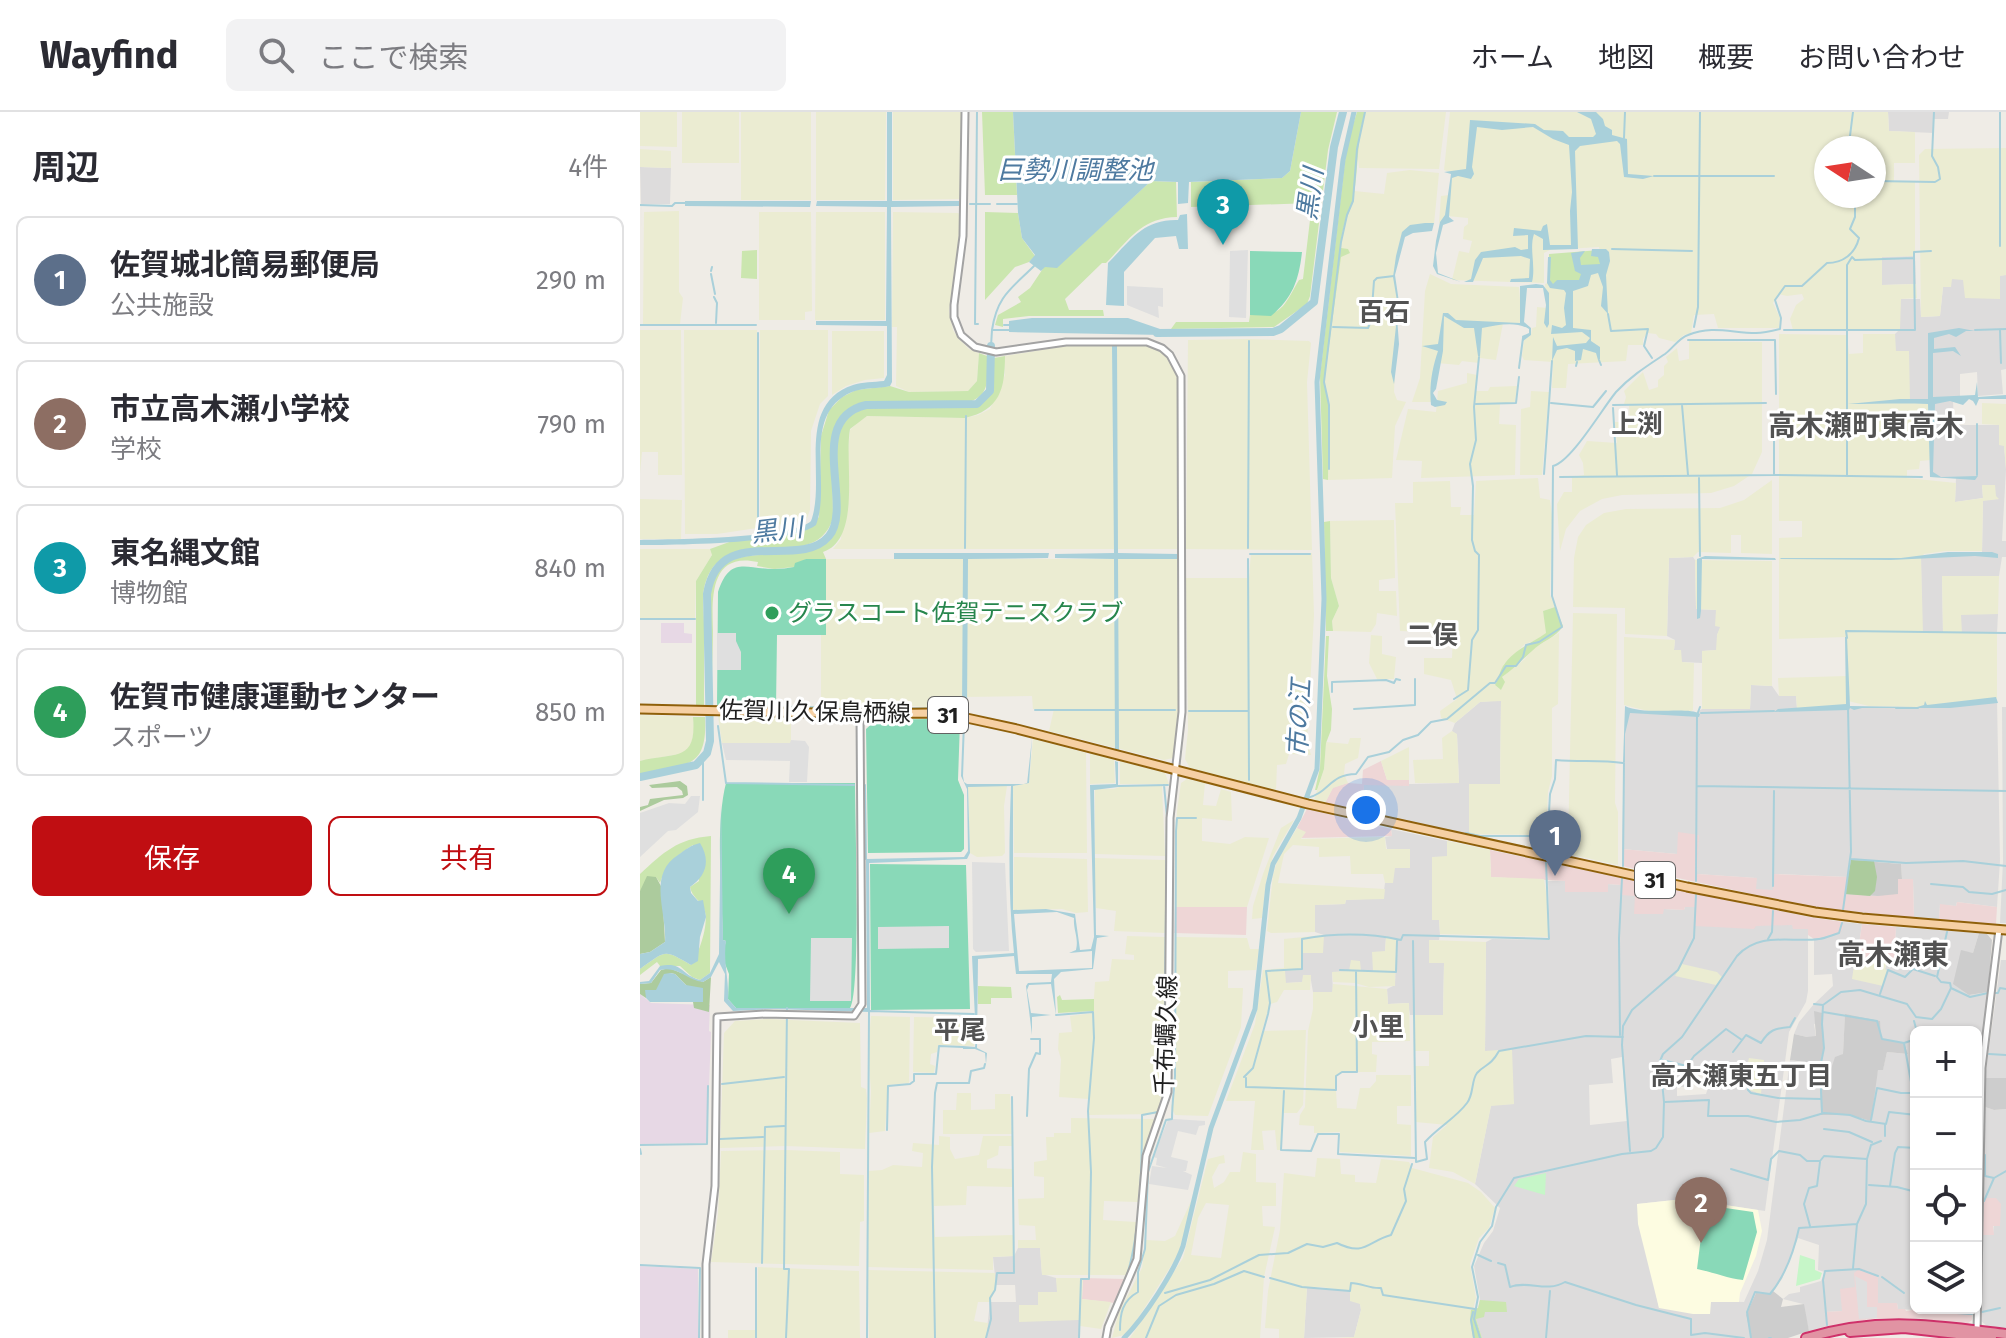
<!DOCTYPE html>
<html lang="ja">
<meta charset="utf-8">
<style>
:root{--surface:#fff;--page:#f2f2f3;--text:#2b2b33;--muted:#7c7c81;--line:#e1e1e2;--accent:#c00e12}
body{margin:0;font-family:"Fira Sans","Noto Sans JP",sans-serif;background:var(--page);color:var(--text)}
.controls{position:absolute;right:24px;bottom:24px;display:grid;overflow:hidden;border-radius:12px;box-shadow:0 2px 6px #0004}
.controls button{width:72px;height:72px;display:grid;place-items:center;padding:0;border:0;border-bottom:2px solid var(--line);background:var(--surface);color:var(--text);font:40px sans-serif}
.compass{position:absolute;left:1174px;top:24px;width:72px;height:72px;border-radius:50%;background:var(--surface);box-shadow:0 2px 6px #0004;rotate:282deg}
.you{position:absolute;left:726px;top:698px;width:28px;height:28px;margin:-20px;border:6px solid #fff;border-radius:50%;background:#1a73e8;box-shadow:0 0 0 12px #1a73e833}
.badge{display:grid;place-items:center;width:52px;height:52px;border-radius:50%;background:var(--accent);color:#fff;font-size:26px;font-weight:700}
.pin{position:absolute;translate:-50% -66px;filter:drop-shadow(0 2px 4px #0008)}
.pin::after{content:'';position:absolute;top:42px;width:28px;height:24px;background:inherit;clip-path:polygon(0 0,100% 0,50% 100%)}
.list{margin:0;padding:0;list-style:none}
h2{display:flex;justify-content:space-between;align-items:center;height:104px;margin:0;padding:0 32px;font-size:34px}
h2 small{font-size:26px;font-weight:400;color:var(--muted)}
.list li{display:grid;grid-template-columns:52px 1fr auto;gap:24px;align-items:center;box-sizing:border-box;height:128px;margin:0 16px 16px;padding:0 16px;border:2px solid var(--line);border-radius:12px}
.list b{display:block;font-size:30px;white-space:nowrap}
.list p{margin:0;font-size:26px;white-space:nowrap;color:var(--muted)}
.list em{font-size:26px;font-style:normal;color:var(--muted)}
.actions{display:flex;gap:16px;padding:24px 32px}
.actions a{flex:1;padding:18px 0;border:2px solid var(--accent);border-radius:12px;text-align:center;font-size:28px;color:var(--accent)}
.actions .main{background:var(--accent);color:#fff}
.icon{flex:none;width:44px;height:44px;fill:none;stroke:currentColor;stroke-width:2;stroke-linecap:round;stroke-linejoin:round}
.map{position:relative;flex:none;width:1366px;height:1226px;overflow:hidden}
header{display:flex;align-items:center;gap:48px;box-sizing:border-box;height:112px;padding:0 40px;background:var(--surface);border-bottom:2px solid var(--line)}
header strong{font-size:38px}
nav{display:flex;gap:44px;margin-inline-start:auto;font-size:28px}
.search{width:560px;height:72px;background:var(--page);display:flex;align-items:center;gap:20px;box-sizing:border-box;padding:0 28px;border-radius:12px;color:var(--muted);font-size:30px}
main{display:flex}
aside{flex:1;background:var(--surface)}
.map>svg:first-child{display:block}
</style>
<header>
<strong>Wayfind</strong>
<div class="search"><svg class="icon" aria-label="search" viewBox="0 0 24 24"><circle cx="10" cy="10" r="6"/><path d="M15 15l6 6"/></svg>ここで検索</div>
<nav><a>ホーム</a><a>地図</a><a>概要</a><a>お問い合わせ</a></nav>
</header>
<main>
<aside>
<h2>周辺<small>4件</small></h2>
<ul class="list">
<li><span class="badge" style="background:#5c6f8a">1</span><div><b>佐賀城北簡易郵便局</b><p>公共施設</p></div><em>290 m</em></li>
<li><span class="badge" style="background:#8d6e63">2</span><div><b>市立高木瀬小学校</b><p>学校</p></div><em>790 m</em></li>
<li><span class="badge" style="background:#0f9aa8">3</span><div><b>東名縄文館</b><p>博物館</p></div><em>840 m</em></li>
<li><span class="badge" style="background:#2e9e5b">4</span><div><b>佐賀市健康運動センター</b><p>スポーツ</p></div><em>850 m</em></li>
</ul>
<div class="actions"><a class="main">保存</a><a>共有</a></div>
</aside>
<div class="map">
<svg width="1366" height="1226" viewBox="0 0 1366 1226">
<rect width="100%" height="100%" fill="#efece6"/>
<path fill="#dddcdc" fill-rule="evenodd" d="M1248,0H1309L1308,7H1294V21L1249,19Z
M0,55L31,56L30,92H1L2,122Z
M1275,144L1276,172L1242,173V145Z
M1366,163V257L1361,258L1363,282L1338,284L1337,260L1320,262V287L1313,288L1314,313H1359V333H1364L1366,357L1362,429H1366V445H1362L1359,464H1302L1303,521H1282L1281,446L1306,442L1342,443L1343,388L1358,387L1342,373L1343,386L1315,390L1316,366L1292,365L1291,348L1269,289V239H1255V222L1260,217V187H1280L1281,205L1300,204L1303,175L1312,167Z
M1053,445L1055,448L1056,497L1076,498L1081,515L1077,523V538L1062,539V551L1042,550L1034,538L1035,528L1027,524L1029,446Z
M1321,502H1358L1357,521H1321Z
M1111,573L1132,574L1139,584H1156L1157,596L1279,595L1357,588L1360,749L1357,795L1317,790L1316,794L1300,793L1299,808L1274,806L1273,767H1262L1261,752L1212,748L1208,765L1135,762L1134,778H1116V766L1057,762L1058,723H1051L1037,742L982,737L985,605L988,598L1020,602L1056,601L1062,597H1110Z
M861,588L860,673L829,672V722L722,700L724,673L819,671L817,623L812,619L815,611L840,590Z
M1362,595H1366V811H1360L1363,749Z
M751,717L807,729V745L792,746V808H799L800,822L799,828H790L804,851L803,903H770L768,891L748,892L747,877L755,873L756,829L746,825L745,839L733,859L692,860L693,880H673L670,863L663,870L645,871V858H662V841L684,823L675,820L674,793L705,792L706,788L743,786L745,771H753L745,725L752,724Z
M908,769H925V779H968L967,772L982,773L995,783V802L1024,797L1044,798L1045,795H1056L1055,813H1152L1168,817V879L1166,890L1149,920L1125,1099L1085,1093L1057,1083L1055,1091L1034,1088L997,1092L1019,1196L1071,1189L1104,1190L1118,1159L1127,1128L1150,948L1179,954L1184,935L1181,914L1174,912L1176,925H1167L1154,922L1159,910L1174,892L1193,874L1192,862L1174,863V827L1200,820L1203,810L1222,812L1217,846L1224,848L1222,855L1212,867L1245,857L1248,847L1256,848L1259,835L1255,833L1256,815L1339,821L1333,841L1321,839L1329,883L1348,880L1338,954L1336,1029V920H1276V1188L1273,1198L1258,1197L1257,1191H1238V1164L1216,1175L1202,1199L1186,1200L1187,1214L1169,1219L1163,1192L1143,1187L1149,1182L1160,1180V1175L1181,1169L1185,1160L1178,1158L1179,1133L1158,1126L1142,1167L1133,1179L1130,1182L1116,1181L1106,1203L1111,1226H842L836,1207L840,1187L834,1154L844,1131L853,1119L860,1096L835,1072L851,993L874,992L859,939H845L846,830L852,827L910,828ZM1205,903L1241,927L1264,931L1268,942L1247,940L1243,957L1238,958L1225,1008L1209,1003L1181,1002L1179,955L1191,957L1203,942ZM982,945L987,1009L950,1013L949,973L973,971L971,947ZM1083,950L1078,965L1068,976L1066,982L1037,984V975H1051L1064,951L1074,955Z
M1361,848H1366V966H1345Z
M1345,995L1354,998L1366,997V1217L1347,1214L1341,1209L1342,1123H1353L1356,1086H1343Z
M378,1136H400L402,1162L416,1166L418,1180L440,1208L439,1226H346L350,1190H376L375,1173H356L353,1145L374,1144Z
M667,1175L710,1179L720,1192L721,1198L714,1225L664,1226Z"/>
<path fill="#eed6d6" d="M741,649L747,668H769V674L724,673L722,700L685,691L693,675L708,671L722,672L723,658Z
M667,697L751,717L752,724L660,726L657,716Z
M1038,720L1059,723L1057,762L1117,766L1116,777L1133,778L1134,762L1208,765L1205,782L1238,784L1258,767H1273L1274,806L1173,795L982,754V737L1037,742Z
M850,738L1169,805L1203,810V816L1200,821L1174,827L1168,823V817H1153L1152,813L1116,814L1114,817L1055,814V795H1045L1044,798L1024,797L1023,802H994L995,784L981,783V773L968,772V780H925V769L851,765Z
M1317,790L1357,795L1356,812L1299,808L1300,792L1316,794Z
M535,795H607L606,823L534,821Z
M1222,812L1256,815L1255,833L1259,834L1256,848L1249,847L1247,851L1217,846Z
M1343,1086H1356L1361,1092L1360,1114H1353L1354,1123H1342Z
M1220,1156L1238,1164V1191H1257L1258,1197H1265L1266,1199L1272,1198L1274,1188L1276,1196H1332V1208L1327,1212L1277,1206H1237L1187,1214L1185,1200L1202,1199L1200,1177L1215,1175L1214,1161Z
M443,1166L485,1167L486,1169L474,1191L442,1187Z"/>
<path fill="#e7d8e5" d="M21,511H44V521L52,522V531H21Z
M0,882L11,891L70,893L69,919L71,920L67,1031L0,1032Z
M0,1154L58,1157V1226H0Z"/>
<path fill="#fdfce1" d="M1056,1083L1085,1093L1118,1098L1122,1119L1116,1144L1100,1181L1099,1190H1071L1070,1202H1053L1019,1196L998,1112L997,1092L1034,1088L1055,1091Z"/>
<path fill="#cdcdcd" d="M1211,748L1261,752L1262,767H1258V782L1238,784L1205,782Z
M1339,821L1347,822L1352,828L1348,880L1329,883L1313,872L1321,838L1333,841Z
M1174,899L1182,901L1184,935L1180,952L1150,948L1154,922L1167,925L1176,924Z
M1205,902L1240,909L1241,927L1264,931L1268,942L1247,940L1243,958H1238L1231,1009L1209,1003H1181L1179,955L1191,957L1195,945L1203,942Z
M1345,966H1366V997L1354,998L1345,995Z
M1133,1179L1143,1187L1141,1195L1164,1192L1169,1219L1148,1226H1111L1106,1203L1116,1181L1129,1182Z"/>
<path fill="#ebecd2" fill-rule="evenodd" d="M0,0H37V35L0,34Z
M42,0H99V51H42Z
M101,0H171V88H101Z
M176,0H246L245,88H176Z
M253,0H322L321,87L253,88Z
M725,0H806L799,57L719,56L717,37Z
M810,0H1248L1249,19L1275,20V51H1254V69L1275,70V144L1242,145V173L1276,172L1277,186L1261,187L1260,217L1153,218L1150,207L1156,193L1164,187L1162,182L1147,184L1138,182L1133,191L1140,206L1139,216H1078L1074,202L1054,203L1051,221L1044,223L1035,230L1019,226L1016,222L1007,221L1003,227V233H988L986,249L928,252L926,276H912L913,250L884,248L882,244L884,228L891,223L892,216L896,215L897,195L907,196L905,172L947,157L964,156L959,135L910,138L904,141V171L812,168L819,139L829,141L832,129L823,127L824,115L828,112V106L807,104L799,111L801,84L809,83L812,61L804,58ZM1186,36H1234V84H1186Z
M1366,36V163L1360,164V187L1325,186L1323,168L1312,167L1311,175H1303L1300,204L1281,205L1279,43L1285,37Z
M0,37L31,39V56L0,55Z
M770,58L799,61L794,112L773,116L764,123L754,164L759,196L755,205L757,217L754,280L757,288L766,290L755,314L752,366L688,368L689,293L684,270L701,130L707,103L714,79L744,82L747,61Z
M39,99V180L43,186L40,212H3L4,100Z
M119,100H171L172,199L165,200V208H119Z
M176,100H245V208H175Z
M253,100L318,101L321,103L320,129L309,199L313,218L319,227L329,237L339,241L337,269L328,279L269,280L256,274L257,215H252Z
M790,162L811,172L879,175L882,212L863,211L856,248L840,246L839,251L822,249L819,253L797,251L792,279L793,290H772L780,266L785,179Z
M0,218H41L42,363H18V340H2L0,361Z
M44,218H117V416L77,422H45Z
M120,218H188V284L180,292L171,319L170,398L167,406L158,410L120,415Z
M192,219H244V266L225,268L206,274L192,283Z
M1139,222L1207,223L1209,242L1223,241V222H1255L1256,239H1269L1270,289H1291V348L1280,349L1279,357L1267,358V366L1316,371L1315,390L1343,386L1342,373H1355L1356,384L1359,387L1343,389L1342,439H1305L1284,442L1281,446L1283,521H1303L1302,464H1359L1358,502L1321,503L1322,521H1357V586L1275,595L1229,594L1208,589L1207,594L1157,597L1156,584H1139L1138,566L1207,564V525L1139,527V426L1162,425V409H1139Z
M609,227L669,229L671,231L667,270L672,438L546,437L548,228Z
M1049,229L1122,230V340L1112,362L1094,374L1071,381L982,383L962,387L940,399L926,417L920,439L917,392L924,380H932V365L944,363L943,351L939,343L947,329L977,331L975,310H990L989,293L984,292L986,285L984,279L1003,260L1009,278L1018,275V268L1024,263V254L1028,250L1026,245L1037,236L1039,249L1049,247Z
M506,233L521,240L532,250L537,264L538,437H193L201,427L210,318L219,309L227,304L325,306L338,303L350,297L365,263V244L426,234Z
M827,261L837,263L836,279H848L850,275L877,274L875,290L860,292L859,312L876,313L875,363L781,366L782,349L756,348L768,297L796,300L798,279L827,271Z
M891,279L909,280L902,363H880L881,297L890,295Z
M1342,291L1366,292V357L1364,334L1359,333V313L1342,312Z
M898,366L900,386L910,388L912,404L910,483L915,495L903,499L907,521L897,528L885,532L864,552L855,573L861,578L862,565L885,547L893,537L919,521L918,592L912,596V664L908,680L906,723L829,722V672H860L861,589L840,590L815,611L801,606L800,599L817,587L811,568L784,562V546H812L813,521L760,519L755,391H773V370L810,369L811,395H821L820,403H834L836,369Z
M1132,368V442L1101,441V423H1091V441L1058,440L1053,445L1029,446L1027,524L985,522V496L933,495L934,446L938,425L946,413L964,401L986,397L1080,396L1104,388Z
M0,387L42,388L41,427H0Z
M754,408L755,466L739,468V479H756L757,504L737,501L736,512L731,520L693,519L692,509L699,494L691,466L690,409Z
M0,437H70L72,443L56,469L55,506H0Z
M611,441H672L674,503L667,630L671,643L649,642L646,652L637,653L636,678L550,656L545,647L548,618L546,466H609Z
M186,447H538V599L533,646L524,648L409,619L414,597H393L392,584L322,585V598L274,594H181V523L186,522Z
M1055,448L1132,449V574L1111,573L1110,597H1062V539L1076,538L1077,523L1080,515L1075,514L1076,498L1056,497Z
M933,501L977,502L975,691L978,700V753L933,743L928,734Z
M731,523L742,524V542L756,545L754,567H737L729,551Z
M984,525L1035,528L1034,538H1041L1042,550L1054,551L1053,598L1048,601L1020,602L984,593Z
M0,603L53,605L54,617L51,635L45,641L0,649Z
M78,604L151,605V631H82Z
M812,619L817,622L819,671H775L773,648L803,647L802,626Z
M710,626H721L718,646L705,652L704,662L708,671L693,676L685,691L674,688L684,657L686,630L708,632Z
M393,627L446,641L447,741H374L373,674L389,671Z
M769,635V668H747L741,649Z
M450,641L474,647L475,671L450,672Z
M480,649L525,661L529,672H480Z
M547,667L565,671L563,693L576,694L581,677L591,680L592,709L562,706V729L590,732L605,725L629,726L607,795H535L537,699L541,671Z
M328,674H367L364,694L365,741L362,744L337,745L330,741Z
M482,674H522L525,744L455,742V677H474Z
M654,708L633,744L626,770L622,806L612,807L613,794L623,762L641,716Z
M657,716L666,720L661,727L745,725L746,737H770V756H755L753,771H745L743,762H711L710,744L679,745V735L653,733L644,742L638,771L745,777L744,787L706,788L705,792L675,793V820L631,821L627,819L633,763L637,749Z
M807,729L850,738L851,765L904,767L908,793V825L800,822L799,808H792V745L807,744Z
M374,745L447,747L448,800L436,801L422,797L373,798Z
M454,746L525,748V821L474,819L476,799L456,796Z
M684,823L683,841H663L662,858L645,859L646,871L662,870L663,863H671L670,878H644L637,890L630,892L622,919L666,918L663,993L657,1001H643L641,1038H637L635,1018L622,1019L624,1038H611L615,989H586L615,912L623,858L644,856V827Z
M487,824L525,825L524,977L517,1002L449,1003V987L419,985L421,947L418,937L419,921L432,920L430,904L453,901L455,870L469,869L472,847L494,848V843L485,842Z
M536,825L607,826L610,837H619L616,858L588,859V876H603L601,915L568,1004L535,1003L531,995L535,980Z
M746,825L756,828L755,874L729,875L715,871L693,870L692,860L709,859L711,848L720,849L721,859H733L732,840L745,839Z
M789,828L846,830L845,939L872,937L874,992L851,994L835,1072L813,1060L789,1056L793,1025L807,1013L776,1010L775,954H789V939H775L774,903H803L804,851H789Z
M1224,848L1247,851L1245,857L1248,859L1243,874L1212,867L1214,853L1222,855Z
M1042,852L1077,860L1082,865L1076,873L1035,864Z
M693,872L747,877L748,892L769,891L770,929L732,930V942L737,943L736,960H702L696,965V978L697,996L716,997L720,976H730L736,969V963H771V994H757V1012L771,1013V1044L700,1040V1020L674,1021V1014L659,1013L660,1003L665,995L668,919L673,897V880H692Z
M231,904L270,905L269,971L248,973L245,1019L229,1021L231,979L228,939Z
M274,905L333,906L334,934L298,933L297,940L291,942L290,952L295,954L294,961L273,960Z
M128,907L220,911L221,975L226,977L227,987L225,1037L146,1034L80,1036L84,921L95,909Z
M1109,946L1124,948L1121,982L1109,978L1112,971L1109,959L1106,957Z
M317,981H331V998L355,997V982H370L372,1022H303V998H316Z
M431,1006L513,1007L516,1010L501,1046L498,1090L464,1089L463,1108L496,1110L494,1134L487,1163H402L400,1136H378V1128H396L395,1114L379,1113L378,1087L404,1086V1065L394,1064V1050L407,1048L406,1025H414V1021H431Z
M299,1024L310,1025V1037L315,1047L339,1043L343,1024H372V1034H359L358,1043L347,1048V1056L373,1057V1075L327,1074L326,1093L294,1094L295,1125L374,1123V1144L353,1145V1158L228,1155V1059L242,1058L253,1053L282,1055L283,1041L272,1039L273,1031L299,1033Z
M146,1038L200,1040V1062L224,1063V1109L220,1110L219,1154L71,1150L78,1102L81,1039Z
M603,1040L616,1042V1070L636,1071V1094H622L623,1114L635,1115L624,1165L620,1226H490L543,1146L568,1047L584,1043L585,1051L579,1052L572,1065L574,1076L584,1070L590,1060H600ZM566,1091L589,1093L581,1146L551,1143L558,1106Z
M677,1046L700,1047L701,1062L715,1063V1070L736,1071L741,1047L769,1050L772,1056L828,1071L841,1080L855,1096L849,1116L839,1126L830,1152L836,1186L830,1208L833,1226H698L714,1225L721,1198L720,1192L710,1189V1179L681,1175H667L664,1226H639V1217L625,1216L628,1179L640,1118L644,1061L675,1065Z
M552,1087L545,1120L538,1143L493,1214L484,1223L472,1226L479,1200L502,1156L506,1128L525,1129L535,1124Z
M118,1155L219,1159L220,1226H88V1218H117Z
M228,1158L355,1161V1178L350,1190H338L334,1209L348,1211L346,1226H229Z
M416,1166H443L442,1187L471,1190L461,1217L440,1214L439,1208L379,1210V1193H398V1180H417Z"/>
<path fill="#cbe6af" d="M342,0H373L377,83H345Z
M661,0H697L688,38L670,184L667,192L634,215L531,217L536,210H609L610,203C643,204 643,195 659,168L663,167L672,91L551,95V70L642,66L650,59Z
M717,0H725C716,29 719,58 713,87C709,104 700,118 701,136L708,137L710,141L701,145L684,270L689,293L688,368L683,367L680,264L707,32Z
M511,69L536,70L537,105C501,106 490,127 466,151H462L425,187L429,198H463L464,204H389L363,207V215L355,213L358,203L381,190L378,185L390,176L404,155H417Z
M345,100L378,101L382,126L395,144L389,150L375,155L345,188Z
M117,138V167L101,166L102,139Z
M960,138L964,156L947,158L942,171L914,174L909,171V142Z
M339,241L347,244C347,266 352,283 327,291L224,290C206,296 196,306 192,325L193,406C175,465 86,409 66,469C61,482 64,498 64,512C64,539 64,566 64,593H56V469L72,443L70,437L92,429L162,421L179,405L181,324L189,298L202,285L216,278L250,274L269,280L328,279L337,269Z
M365,244C365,277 360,298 325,306L227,304L210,317C204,351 222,427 183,440L186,447H166L154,455L134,457L117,454L118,450C69,439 72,487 73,519C73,534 72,549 72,564C71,539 64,492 71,470C87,418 178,468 197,411V326C202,309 209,302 225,295L331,296C356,284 353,271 354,246Z
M690,409L691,466L699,494L692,509L693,519H686L684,410Z
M915,495L923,514C916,526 902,529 892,539C882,548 874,557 862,565L865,570L861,578L855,573C859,566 859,561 863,554C874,537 891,532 906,521L903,499Z
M686,524H689L687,564L692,597L691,618L686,631L684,657L677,678H675L680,656Z
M53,605H65C68,661 43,651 0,662V649C35,640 57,651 53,605Z
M71,724L70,861L60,868L52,865L40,854H20L17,850L0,863V857C27,838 23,837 51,853C59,842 70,810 64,797C60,788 52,785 50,775L59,769L53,733C36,744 27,751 20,771L16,765L0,779V762C24,740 37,727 71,724Z
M338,874L371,875L372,886H351V892H338Z
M420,883L422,888L454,887V899L418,901L417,885Z
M840,1188L866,1190L867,1200H845L844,1205L836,1207L842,1226H833L830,1208L831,1198L838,1196Z"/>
<path fill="#accb9d" d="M40,669L47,674L48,683L43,686L24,688L0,699V695L8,693L10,687L43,683L42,679L37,675L12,676L9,673Z
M1211,748L1234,749L1237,765L1235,779L1230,784L1205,782Z
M7,764L16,765L22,776L25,830L10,840L0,842V779Z
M29,856L63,870L71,865L69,900L54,896L53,890H63L35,862L30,861L17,878H6V886L0,882V872L11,871L21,858Z"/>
<path fill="#c6f6c8" d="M906,1061L905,1083L874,1074L879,1067Z
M1160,1143L1175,1148V1158L1182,1161L1180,1167L1156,1174Z"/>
<path fill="#89d9b8" d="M610,139L662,140C659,167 653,186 631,204L610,203Z
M166,447H186V523H137L136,595L77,594L78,480C90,443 106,457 134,457C141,457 148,456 154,455L155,451Z
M290,607L320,610L318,668L324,683V737L321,740L228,741L226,617L236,608Z
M86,671H215C215,704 221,880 210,896H96L88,887L89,862L82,844L86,829L83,828C82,782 75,714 86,671Z
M230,752L326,753L330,897L231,898Z
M1065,1093L1113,1100L1117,1120L1103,1168C1086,1166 1073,1160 1057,1157Z"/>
<path fill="#dfdfdf" d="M608,138L606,206L589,205L590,139Z
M487,174L523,176V195L518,194L519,206L487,193Z
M77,521H96V529L101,540V558H77Z
M151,628L165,629L169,635L167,670H149L150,649L86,648L82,631H150Z
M51,684H60L58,700L36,718L28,719L0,745V701L29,691L45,692Z
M332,750L365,751L369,839L336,840L333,837Z
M309,814V836L238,837V815Z
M171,826H212L211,889H170Z
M534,1007L565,1009V1013L559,1014L556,1023L538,1019L531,1045L548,1049L546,1059H543L552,1063L548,1078L509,1072L512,1054L527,1056L516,1053L517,1046L513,1045L528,1008Z
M1215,1164L1227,1170V1195H1237V1206L1219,1207Z"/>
<path fill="#a9d0da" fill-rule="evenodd" d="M247,0H252V89H319V94L251,95L252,270L250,274C238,277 224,275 212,280C160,302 192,371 176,413C152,432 31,433 0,433V428C28,427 152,427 171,409C187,366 154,293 213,273C222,270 234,270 244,269L247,263V214L176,213V209H246L247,95L176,94L177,89H247Z
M373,0H661L650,59L642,66L549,70L548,91L538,92V70L511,69L417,156L405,155L401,159L389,150L395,143L382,126L378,101Z
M937,0H956L963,7L965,14L972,18V23L987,27L988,62L1014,64L1003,67L984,65L980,32L977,29L940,34L935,39L938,137L903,138V127L894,122C889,137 896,154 892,170H870L871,167L889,166L890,147L881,144L843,146L833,170H824L831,167L835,148L841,140L875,135L881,138L888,137V123L873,124L874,116L901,119L903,114L907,112L910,133H931L930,99L932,80L929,33L913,27L893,15L862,18L837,15L832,55L834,62L831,67L818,64L812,66L809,105L814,109L803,113L796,141L798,161L821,170L797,162L793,154L796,129L800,110L805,103L811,62L804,60L826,57L830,8L895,12L904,18L923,19L929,25H953L956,22L951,7Z
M45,89H171L170,95L45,94Z
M547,102L548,137H539L536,124L515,126L484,160V194L466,193L468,151C491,128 503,107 538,108L540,103Z
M785,111H794L792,119L773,121L765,125L755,163L760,197L757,205L759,232L754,272L751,260L756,214L754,205L758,195L753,165L756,144L762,120L770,113Z
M952,137H966L969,140L970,149L966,163L968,202L961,194L963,175L958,161L951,163L948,174L933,179V216L951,218V229L960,235V247L958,248L956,241L943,237L941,248L935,249V239L927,236L917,238L912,249L913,225L917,234L946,231L950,226L942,220L911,222L912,213L922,216L926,213L924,196L926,181L924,178L910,176L907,171L908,145H911L910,168L913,172L917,168H939L941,162L935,159L931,141L945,139L940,146L941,153L960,152L958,145L951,144Z
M896,172L903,173L909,181V212L907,216L904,211L906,193L903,176H887L884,210L891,216V223L883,229L882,224L889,221V217C876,209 857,213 842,216L840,244H838L834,216H824L804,204L803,239L796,277L793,281L797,288L807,290L805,293L795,295L791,293C789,274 792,257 798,239L782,234L798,232L803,201H808L816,208L880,211V174Z
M392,206H488L523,218L524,223L369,220V209Z
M1319,216L1335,219H1326L1316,225L1309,222L1294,226V237L1315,235L1321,244L1313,239L1293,241V285L1335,283L1337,270L1338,285L1366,283V287H1339L1336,294L1333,289L1329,287L1323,293L1310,289L1295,292L1293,360L1301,365L1338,364L1335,368L1290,365L1288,292C1261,291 1235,292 1208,292L1260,287H1288V221Z
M472,234H477L478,441L538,442V447H478L479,638L475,637L474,447L415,446V442L474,441Z
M1308,440H1352L1358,442V446L1335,444L1251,448L1141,447L1140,446H1261Z
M254,441H409L408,446L328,447L327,598L322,597L323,447H254Z
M1065,444L1135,446L1136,448L1062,447L1061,499L1060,506L1057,507V447Z
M1205,525H1207L1210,594L1277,595L1284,593L1285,589L1287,593L1356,585L1358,591L1310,596H1222L1214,598L1210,596L1209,598L1134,600L1138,597L1206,592Z
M985,594C1006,604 1048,594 1060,602L1059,605L990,601L985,622V650H983Z
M323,610L325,611L323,664L324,670L327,672H387L392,626L389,671L373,674V798L406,797L435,802L440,838L451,837L454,825L450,673L476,672L475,649L478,650V675L454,678L456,823L469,824L457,826L453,857L421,860L414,867L416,903L411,872L389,873L387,878L391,901L411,903L392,905V923L386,874L388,871L411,870L412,862H376L374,844L338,847L337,936L347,941L346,952L345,941L335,937H323V934L335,935L336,927L332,844L374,841C368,785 369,730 371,674L328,675L330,741L327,747L229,751L230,900L134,897L93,899L84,889L85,862L79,850L71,865L63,870C46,868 39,854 20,858L11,871L0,872V870L9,869L20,854C43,849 41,863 60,868L70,861L79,842L81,691L83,828L86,829C83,850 89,866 88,887L96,896H227L226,747L324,745L328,739L327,677L321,664ZM417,800L434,806C433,818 439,826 436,838L429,841L452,839V856L379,859L374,802Z
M60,731C71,749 66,764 50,775L51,781L58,789L63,788L66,805L60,825L58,849L51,853C23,837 27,838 0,857V842L10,840L25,830C27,800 7,763 38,743C45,738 51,733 60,731Z
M30,861L35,862L46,873L63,876V890H10L6,886L5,878H16L24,862Z"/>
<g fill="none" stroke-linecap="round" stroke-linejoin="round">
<path stroke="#a9d0da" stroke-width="2" d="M337,0L335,212H338
M1360,0V134
M984,26L985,0
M1203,36L1205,27L1210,24L1213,0
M1014,64H1134
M1234,69L1295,70L1300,67L1298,55L1292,44L1294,0
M330,92H350
M357,92H377
M0,93L32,94L35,91H45
M972,137L1052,139
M71,159L72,155
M71,162L75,182
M74,185L77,191L76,211
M968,202L971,219L1008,217L1004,234L1012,246
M0,213H116
M364,213H369
M693,215L728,216L731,209L734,169L737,166L754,164
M1054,215L1058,195L1060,0
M352,218C357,184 371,177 394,154
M1144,218H1275L1274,146
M1335,218L1366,217
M1360,218L1361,251
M1048,228H1135L1136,282
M351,234L352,218H369
M959,248L961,253
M936,254L937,250
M879,256L883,226
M911,291L953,295L966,279
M836,292L876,291L879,265
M973,293L1126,291
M1042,293L1048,363
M973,296L977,363
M1337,312V363
M1134,313V363L1282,365
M689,357V293L684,270L701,130L707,103L713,89L717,37L725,0
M904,362L912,249
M1207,363V153L1212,145L1215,148L1274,146V140L1291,139
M920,365L1134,363
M1059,366L1060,444
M118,414V221
M325,436L326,304
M608,436L609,229
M610,442H670
M608,447L609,668
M0,507H55
M1207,526L1206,519L1366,521
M692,580V570L746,568L754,571L756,567L760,568
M814,587L828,578L832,528L838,518L839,443L835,439L832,428L833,374L830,352L836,328L834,295L839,245
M78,594L325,597
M1256,596H1278
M714,597L775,593V567
M395,598H475
M479,598H535
M549,599H608
M1061,601L1134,599
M78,614L86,671L214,673
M63,647V688
M225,673L226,747
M478,674L528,673
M1057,674L1366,679
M667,686C689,681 690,662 716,662L728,645L749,640L763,628L778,623L791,610L807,607L850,571H855L866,554H876L883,545L886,533L899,530L922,515L912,484L913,354C931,350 962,297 976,280C991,264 1007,254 1025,242C1033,236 1039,226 1048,223C1072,213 1092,221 1116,221C1124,221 1132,219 1140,217L1141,206L1135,188L1145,174H1162L1187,151C1203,151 1215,142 1219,126L1210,117L1215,105V84
M826,721L840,724H908
M907,737L910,682L915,667L916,648C939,650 961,648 983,651
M1211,747L1266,751L1323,749L1366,754
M983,754L984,651
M1056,769L1057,603L1060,595
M1291,772L1323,775L1329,780L1352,782L1366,778
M1133,774L1134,679
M1203,798L1211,740L1208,596
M1307,820L1297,865L1301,870L1310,871L1311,876L1330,885L1348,881
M1128,827L1132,820L1133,799
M773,829L776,1050L787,1047L785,1030C797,1016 816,1006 827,991C834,982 831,969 837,961C845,952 850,955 859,939L946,924L983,925
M700,858L756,860L757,829
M1355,881H1358L1360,876L1366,877
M1240,882L1248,858L1265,865L1273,857L1295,864
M1174,892L1183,893L1201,880L1220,878L1267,892L1276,905L1292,907L1301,897L1311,876
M230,899L334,902
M1183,900L1237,909L1242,927L1264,931L1276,927
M416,903L453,900L454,926L448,999L451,1060L449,1167H441L439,1226
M1274,909L1277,920
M980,923L979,826L982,766
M1093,940L1106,923L1121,931C1129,918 1135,916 1150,915L1155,906
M1349,942L1366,943
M1336,945L1339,944
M1022,948L1047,954L1054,944L1086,917L1102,928
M1088,955L1108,959V978L1111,981L1138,986L1181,987
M604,965L613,956L628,902L630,891L626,859L662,857V827C695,821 729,821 761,828L763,823L909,827L906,750
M606,966V975L696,978V964L702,960H717L716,859
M82,972L144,965
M644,979L641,1038L671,1039L678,1022H699L698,1042L775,1046
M1025,990L1069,988L1068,1004H1108L1136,1010L1160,1008L1184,1001L1210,1003L1226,1009L1246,1012L1249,1000L1276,1003
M521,994L524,980L527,705L524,673
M1182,1000L1180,956L1184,936L1182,912L1183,893
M387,1004L389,957L396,941L400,942V927H391
M1231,1008L1237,976L1261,981H1273L1264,931
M1184,1017L1209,1020L1232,1030
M247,1018L248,974L270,972L274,969V962H296L299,934L323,935
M1245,1024V1013
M80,1027L123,1025
M0,1033L67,1032L68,974
M0,1037L1,1042
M990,1039L982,933L983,914L992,898L1038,858L1054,826L1056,783
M1345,1043V1064L1354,1066
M1091,1057L1128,1068L1131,1047L1139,1039L1160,1043L1167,1049H1180L1184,1044L1227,1047
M1229,1073L1257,1075L1276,1080
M1250,1074L1255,1041L1258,1035L1276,1036
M1344,1089L1354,1066L1366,1059
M1170,1114L1164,1092L1169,1076L1177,1074L1180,1050
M838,1143L851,1149
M122,1151L125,1015L144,1014
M858,1151L865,1153L870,1175C889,1168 906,1181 925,1170L996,1193L1051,1207V1223L1065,1221L1104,1226
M0,1153L60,1156L59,1226
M116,1156V1226
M1213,1156L1217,1112L1226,1092L1227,1047L1231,1033L1241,1029
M487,1163C501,1118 502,1050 502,1003L518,1000
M1242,1165L1264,1181
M630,1166L662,1175L710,1179L711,1171C722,1171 730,1177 741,1176L743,1183L835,1197
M525,1181L570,1168L619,1143L648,1141L667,1132L683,1135L697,1131C725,1145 728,1129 751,1123L766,1089L764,1077L772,1052
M1318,1196L1317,1201L1332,1202
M833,1200L831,1208L834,1226
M1342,1200L1360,1196
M1187,1213L1183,1168L1185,1159L1219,1157L1238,1164
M480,1218C480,1202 482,1189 498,1180V1160L505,1137L508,1060L526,1008L532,1007C532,993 534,978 535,964L536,719L537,706H556
M146,1226L149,1157H144L147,896
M227,1226L229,900
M295,1226L292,1055L295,981L297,971H329L331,959L344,956L345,952
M346,1226L351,1207L350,1186L355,1178L357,1161H374L372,985
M506,1226L519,1194L536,1183L574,1172L604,1159L624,1165
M840,1226L834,1207L838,1185L832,1155L840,1130L852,1114L856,1095L874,1066L982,1042L1011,1039L1016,1036L1023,1025L1024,990L1020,949L1023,942L1042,925L1097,844C1120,819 1151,831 1179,827C1186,826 1192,823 1199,821L1202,811
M906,1226L910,1179
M1111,1226L1107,1200L1115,1180L1130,1182C1145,1164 1154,1139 1159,1116L1217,1112
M1129,1226H1131"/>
<path stroke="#a9d0da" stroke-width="5" d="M484,1226C504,1206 534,1160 543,1134L571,1016L615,897L628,773L633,752L659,706L677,657L684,487L677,270L703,48L714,0"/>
<path stroke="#a9d0da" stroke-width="8" d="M517,221L633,220L641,217L674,190L694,35L703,0
M0,665L56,653L67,641L70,629L67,482C79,409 159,460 189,424C214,394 165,307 226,293L337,292L350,279L351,234"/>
<defs>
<path id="minor" d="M325,0L323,124L314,193V205L321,223L335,235L356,240L426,230H507L522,236L530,243L541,264L542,600L530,706L528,980L506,1044L497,1147L468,1215L466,1226
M1337,1221L1342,956L1359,817
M66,1226V1152L75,1074L77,905L125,902L214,904L222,892L220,602"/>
<path id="major" d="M0,597L220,602L287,601L322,605L377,617L668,692L1047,775L1175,800L1222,806L1366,818"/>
<path id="highway" d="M1210,1220L1264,1216L1352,1226
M1166,1226C1240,1204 1292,1213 1366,1222"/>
</defs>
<use href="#minor" stroke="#a3a3a3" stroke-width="9"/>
<use href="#major" stroke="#8f600a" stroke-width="11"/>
<use href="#highway" stroke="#cf316a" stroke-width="12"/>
<use href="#minor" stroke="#fff" stroke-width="5"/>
<use href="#major" stroke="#f6d0a4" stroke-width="7"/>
<use href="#highway" stroke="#e193a3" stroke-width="8"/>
</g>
<circle fill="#2e9e5b" stroke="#fff" stroke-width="3" cx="132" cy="501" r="8"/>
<g text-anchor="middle" stroke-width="6" stroke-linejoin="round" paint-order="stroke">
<g fill="#fff" stroke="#626262" stroke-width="2">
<rect x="288" y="585" width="40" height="36" rx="6"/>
<rect x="995" y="750" width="40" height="36" rx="6"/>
</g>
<g font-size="22" font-weight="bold" fill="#1f1f1f">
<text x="308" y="611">31</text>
<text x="1015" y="776">31</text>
</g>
<g font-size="24" fill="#27864d" stroke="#fff" text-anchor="start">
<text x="148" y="509">グラスコート佐賀テニスクラブ</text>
</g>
<g font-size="24" fill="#1f1f1f" stroke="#fff">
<text transform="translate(175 600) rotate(1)" y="8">佐賀川久保鳥栖線</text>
<text transform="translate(526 923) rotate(-88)" y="8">千布蠣久線</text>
</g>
<g font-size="26" font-style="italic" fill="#4e7aa0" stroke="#fff">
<text x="435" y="67">巨勢川調整池</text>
<text transform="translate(670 82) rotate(-82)" y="9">黒川</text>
<text transform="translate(137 418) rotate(-7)" y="9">黒川</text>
<text transform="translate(659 606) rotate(-87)" y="9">市の江</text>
</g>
<g font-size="26" font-weight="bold" fill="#525252" stroke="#fff">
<text x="744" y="209">百石</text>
<text x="997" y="321">上渕</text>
<text x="792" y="532">二俣</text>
<text x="738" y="924">小里</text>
<text x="320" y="927">平尾</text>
<text x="1101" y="973">高木瀬東五丁目</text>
</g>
<g font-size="28" font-weight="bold" fill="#525252" stroke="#fff">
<text x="1226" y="323">高木瀬町東高木</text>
<text x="1253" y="852">高木瀬東</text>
</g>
</g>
</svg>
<div class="controls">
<button>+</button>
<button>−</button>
<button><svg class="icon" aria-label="locate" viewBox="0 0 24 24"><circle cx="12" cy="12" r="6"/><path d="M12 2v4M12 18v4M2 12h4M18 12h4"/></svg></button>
<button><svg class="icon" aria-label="layers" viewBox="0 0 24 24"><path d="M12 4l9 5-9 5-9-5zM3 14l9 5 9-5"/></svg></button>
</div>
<svg class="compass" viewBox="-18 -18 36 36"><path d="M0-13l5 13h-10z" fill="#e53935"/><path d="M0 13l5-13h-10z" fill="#7c7c81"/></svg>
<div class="you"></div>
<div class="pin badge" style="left:915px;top:764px;background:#5c6f8a">1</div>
<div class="pin badge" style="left:1061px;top:1131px;background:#8d6e63">2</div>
<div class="pin badge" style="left:583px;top:133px;background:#0f9aa8">3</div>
<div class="pin badge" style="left:149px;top:802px;background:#2e9e5b">4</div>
</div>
</main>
